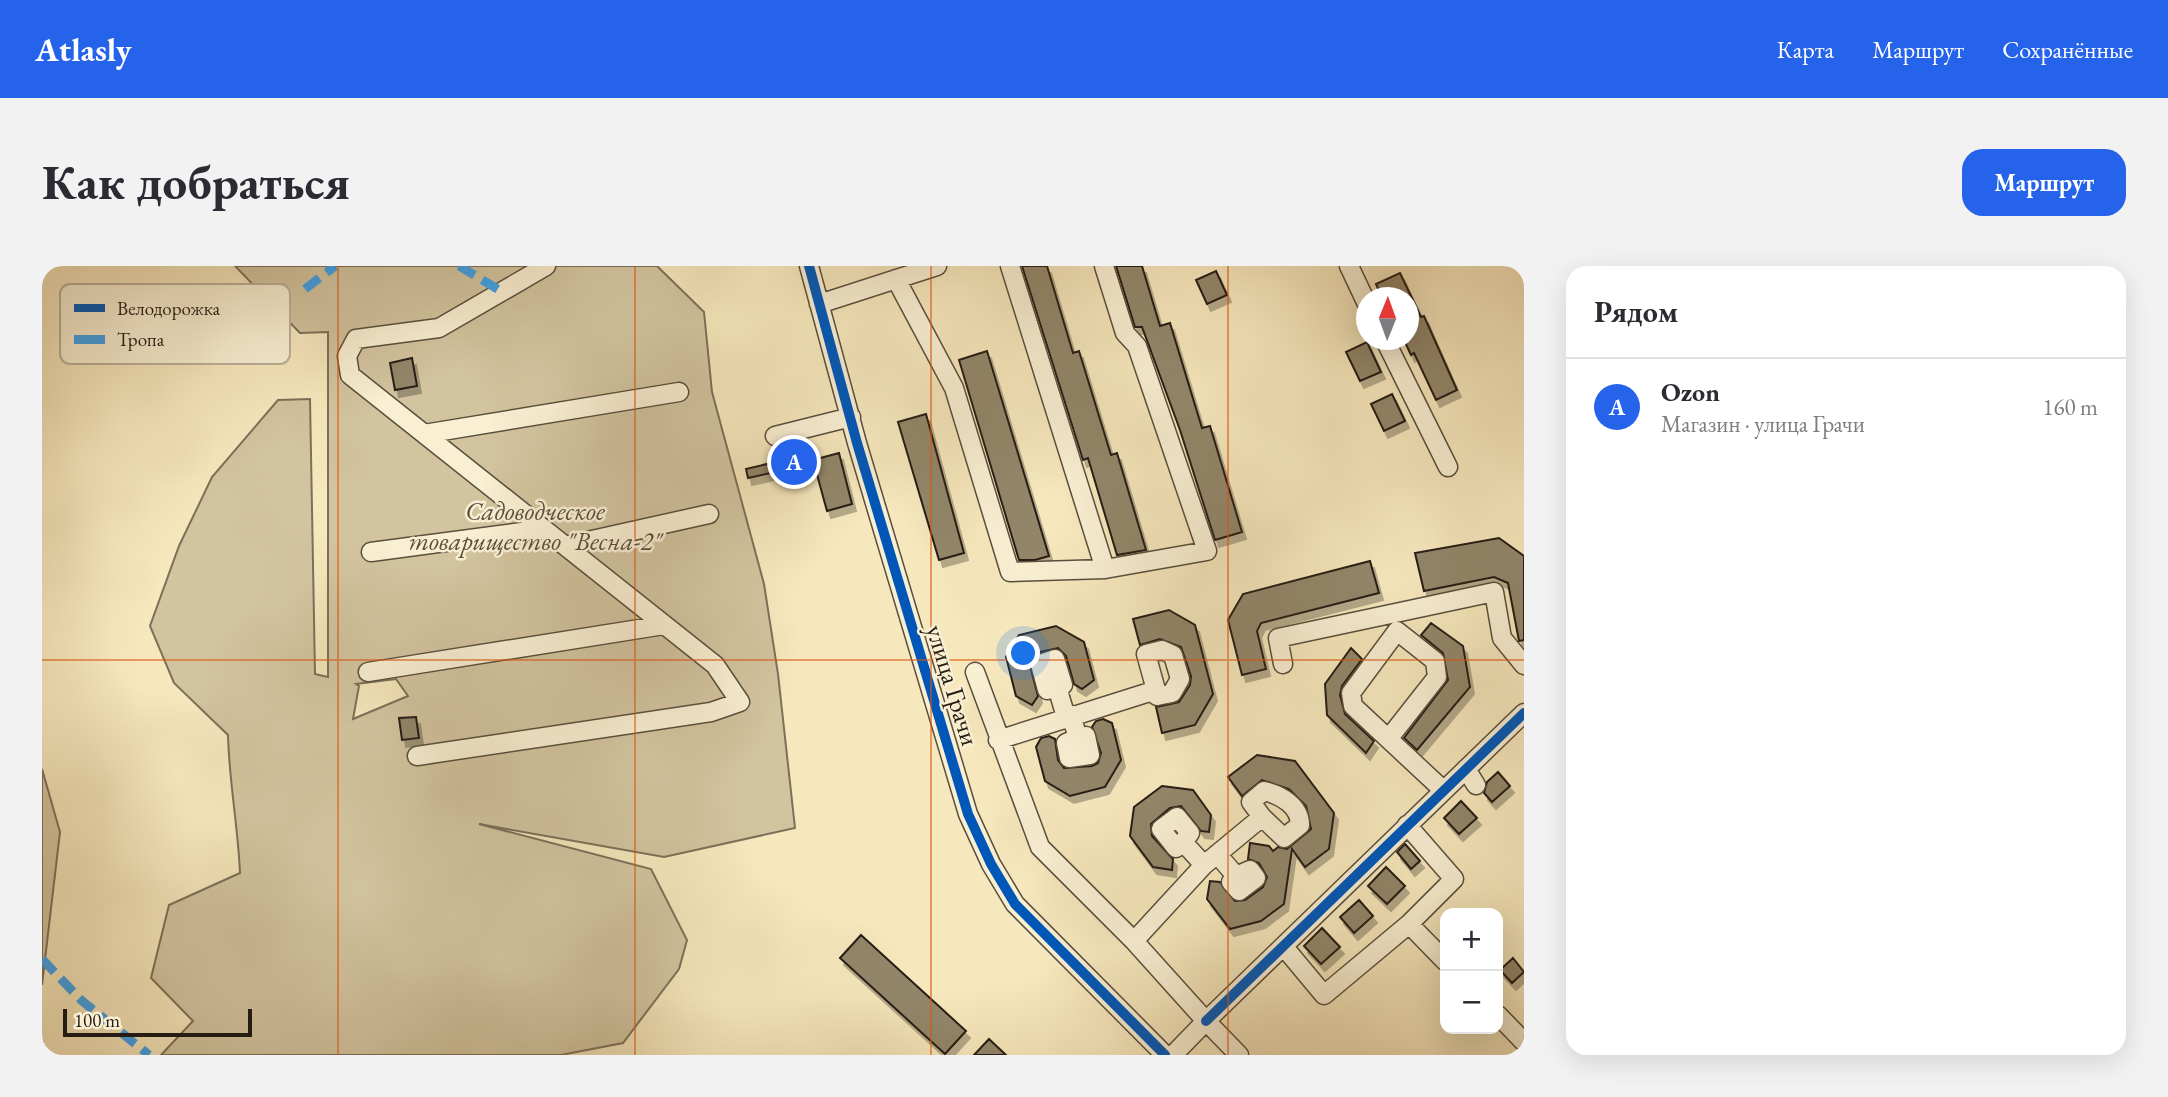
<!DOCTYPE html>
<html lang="ru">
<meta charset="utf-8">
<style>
:root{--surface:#fff;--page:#f2f2f3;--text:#2b2b33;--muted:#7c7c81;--line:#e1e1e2;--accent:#2563eb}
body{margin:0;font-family:"EB Garamond",serif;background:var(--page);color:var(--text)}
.controls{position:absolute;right:21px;bottom:21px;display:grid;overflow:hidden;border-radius:14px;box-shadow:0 7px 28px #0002}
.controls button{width:63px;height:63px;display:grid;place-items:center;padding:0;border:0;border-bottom:2px solid var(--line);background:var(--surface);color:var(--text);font:35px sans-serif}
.compass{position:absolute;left:1314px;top:21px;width:63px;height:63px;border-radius:50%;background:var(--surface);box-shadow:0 7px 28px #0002;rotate:1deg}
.scale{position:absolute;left:21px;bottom:18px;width:189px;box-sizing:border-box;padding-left:7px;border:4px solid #251c13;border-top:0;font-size:19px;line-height:24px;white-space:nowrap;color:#251c13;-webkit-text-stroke:5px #f9efd3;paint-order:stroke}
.you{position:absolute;left:982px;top:388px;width:24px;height:24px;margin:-18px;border:5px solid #fff;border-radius:50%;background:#1a73e8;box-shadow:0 0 0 10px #1a73e833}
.badge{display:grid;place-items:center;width:46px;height:46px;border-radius:50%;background:var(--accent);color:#fff;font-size:23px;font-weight:700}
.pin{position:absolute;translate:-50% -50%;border:4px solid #fff;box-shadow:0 2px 7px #0006}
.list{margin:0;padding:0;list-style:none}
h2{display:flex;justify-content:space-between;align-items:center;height:91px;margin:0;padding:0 28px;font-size:30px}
h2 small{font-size:23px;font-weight:400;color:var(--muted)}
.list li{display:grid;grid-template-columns:46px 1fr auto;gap:21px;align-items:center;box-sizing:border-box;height:98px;padding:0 28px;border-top:2px solid var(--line)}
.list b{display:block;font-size:26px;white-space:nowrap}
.list p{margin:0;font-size:23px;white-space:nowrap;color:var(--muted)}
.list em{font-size:23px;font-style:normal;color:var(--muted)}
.map{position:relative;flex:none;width:1482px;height:789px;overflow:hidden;border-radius:21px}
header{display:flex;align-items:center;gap:42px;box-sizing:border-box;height:98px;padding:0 35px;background:var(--accent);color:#fff}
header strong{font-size:33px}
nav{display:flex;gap:38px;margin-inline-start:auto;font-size:24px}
.intro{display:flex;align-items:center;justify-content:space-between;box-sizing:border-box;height:168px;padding:0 42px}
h1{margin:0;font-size:49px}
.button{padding:18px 32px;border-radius:21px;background:var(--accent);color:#fff;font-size:24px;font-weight:700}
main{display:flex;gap:42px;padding:0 42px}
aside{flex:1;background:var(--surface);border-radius:21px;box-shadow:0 7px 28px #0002}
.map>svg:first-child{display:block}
</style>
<header>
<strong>Atlasly</strong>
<nav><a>Карта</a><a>Маршрут</a><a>Сохранённые</a></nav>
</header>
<div class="intro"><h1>Как добраться</h1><a class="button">Маршрут</a></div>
<main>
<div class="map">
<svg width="1482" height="789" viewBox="0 0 1482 789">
<defs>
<filter id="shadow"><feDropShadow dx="4" dy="7" stdDeviation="0" flood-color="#0004"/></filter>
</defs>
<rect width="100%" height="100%" fill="#f6e7bc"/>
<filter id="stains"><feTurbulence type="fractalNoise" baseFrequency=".00286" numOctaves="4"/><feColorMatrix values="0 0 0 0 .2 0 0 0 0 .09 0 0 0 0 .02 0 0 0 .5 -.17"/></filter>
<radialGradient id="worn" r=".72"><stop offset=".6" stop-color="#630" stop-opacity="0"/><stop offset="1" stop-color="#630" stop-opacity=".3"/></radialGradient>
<path fill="#d2c49f" stroke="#7c7059" stroke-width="2" fill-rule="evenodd" d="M193,0H615L662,46L670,126L722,318L736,408L753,562L622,591L437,558L609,603L645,674L637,703L581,777L519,789H119L151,755L109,712L127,639L198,607C196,560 187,515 186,469L132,417L108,360L137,280L170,211L236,134L268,133L273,408L286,411V66L258,67ZM354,413L366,430L311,453L317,420L314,418Z
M0,503L18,566L0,719Z"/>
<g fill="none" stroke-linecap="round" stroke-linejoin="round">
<path stroke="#786c56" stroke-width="3.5" d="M0,776L2,789"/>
</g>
<path fill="#92866b" stroke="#251c13" stroke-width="2" filter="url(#shadow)" d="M980,0H1005L1031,87L1037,85L1069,189L1075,187L1104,284L1075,289L1046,192L1041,194Z
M1074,0H1100L1118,60L1128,57L1160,162L1168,160L1200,266L1173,274L1138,164L1100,61H1093Z
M1174,5L1185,29L1165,38L1154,14Z
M1358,7L1379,51L1382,50L1415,124L1394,134L1372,87L1369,89L1362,74H1367V32H1340L1334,18Z
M1325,76L1339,106L1318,115L1304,86Z
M945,85L1007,290L993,294H977L917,94Z
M370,92L375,120L353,124L348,97Z
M1350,128L1363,155L1342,165L1329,138Z
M884,148L922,287L897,294L856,156Z
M797,187L810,238L785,245L771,194Z
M758,190L760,200L706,212L704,203Z
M1457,272L1482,290V374L1477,375L1466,317L1452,311L1382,325L1373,287Z
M1328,295L1337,327L1219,357L1215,365L1224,403L1200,409L1186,354L1201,328Z
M1127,344L1153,359L1171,428L1153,459L1120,467L1114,441L1137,436L1148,419L1149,410L1139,381L1118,373L1098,379L1091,353Z
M1389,357L1421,380L1428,421L1375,484L1362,472L1406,414L1401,387L1379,369Z
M1014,360L1042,376L1052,414L1040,423L1032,418L1024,390L1016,382L994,387L987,396L996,430L990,439L974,430L964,391L977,369Z
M1309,382L1320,393L1300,420L1298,429L1303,448L1332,475L1324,487L1285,449L1283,418Z
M374,451L377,472L360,474L357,452Z
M1061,453L1070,457L1079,494L1063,521L1028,530L1003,515L994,481L999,472L1007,470L1013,473L1016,494L1022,502L1050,500L1056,497L1059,487L1050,461L1054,455Z
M1215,489L1253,495L1292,547L1287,583L1263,601L1250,583L1242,638L1219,655L1188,663L1165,633L1168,615L1178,616L1193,635L1203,634L1221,621L1225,611L1217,597L1206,593L1208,577L1227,580L1231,585L1236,581L1245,583L1269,563L1264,540L1247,523L1220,514L1200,530L1186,511Z
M1456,506L1468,520L1450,536L1442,527L1445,516Z
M1120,520L1151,524L1169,549L1167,566L1159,565L1139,540L1128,542L1109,558L1110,570L1131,593L1130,604L1111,601L1088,570L1092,541Z
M1419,535L1435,552L1417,568L1402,552Z
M1363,578L1378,595L1369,603L1355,586Z
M1344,601L1363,620L1345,638L1326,620Z
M1317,634L1331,650L1312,667L1298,651Z
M1280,662L1298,681L1279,698L1262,680Z
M819,669L924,765L903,788L798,692Z
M1471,692L1482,706L1470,717L1458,704Z
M947,773L964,789H932Z"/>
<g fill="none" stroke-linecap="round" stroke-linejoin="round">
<defs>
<path id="minor" d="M767,0L815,177L926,548L949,598L973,638L1123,789
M968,0L1063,303
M1307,0L1324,36
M854,13L912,122L968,306L1063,303L1165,285L1095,80L1083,67L1062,0
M777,38L895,0
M1343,74L1406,201
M382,168L637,126
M733,170L809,151
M523,280L667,248
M329,286L502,263
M1241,398L1236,372L1452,326L1460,372L1482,399
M326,406L622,359
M933,406L998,581L1092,675L1164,755L1131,789
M1015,421L1021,419L1013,393L998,398L1005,424L1015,421L1024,451
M1029,449L1036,472L1024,477L1027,492L1048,489L1044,470L1036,472
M1347,472L1395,411L1393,395L1355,365L1309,427L1311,440L1401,524
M956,474L1114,424L1115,430L1130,427L1138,413L1131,389L1120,384L1104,388L1114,424
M375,490L669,446L698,436L673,399L308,109L305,90L314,73L397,62L504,0
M1424,503L1434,519
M1365,559L1412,613L1367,658
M1141,576L1148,567L1135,551L1119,563L1134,582L1141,576L1162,599
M1175,588L1194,610L1189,616L1197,625L1214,612L1208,604L1194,610
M1092,675L1162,599L1220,551L1209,536L1222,525C1239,529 1258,540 1258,559L1242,572L1220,551
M1242,681L1282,729L1367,658L1403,695
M1456,749L1482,776
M1197,789L1164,755L1482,447"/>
</defs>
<use href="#minor" stroke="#594f3d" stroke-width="21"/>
<use href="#minor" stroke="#f9efd3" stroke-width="18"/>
<path stroke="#3ea2ea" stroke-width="9" stroke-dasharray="18 9" stroke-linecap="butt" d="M417,0L459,25
M263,23L293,0
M0,693L39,734L107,789"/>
<defs>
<path id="cycleway" d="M767,0L815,177L926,548L949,598L973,638L1123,789
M1164,755L1482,447"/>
</defs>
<use href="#cycleway" stroke="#f9efd3" stroke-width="15"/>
<use href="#cycleway" stroke="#0057b8" stroke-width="10"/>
</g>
<path fill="none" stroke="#de560c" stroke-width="2" stroke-opacity="0.55" d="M296,0V789M593,0V789M889,0V789M1186,0V789M0,394H1482"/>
<g text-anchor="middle" stroke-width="5" stroke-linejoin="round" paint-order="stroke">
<g font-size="26" font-style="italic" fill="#594e3d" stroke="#f9efd3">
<text x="493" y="254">Садоводческое<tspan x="493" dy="30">товарищество "Весна-2"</tspan></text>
</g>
<g font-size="26" fill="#251c13" stroke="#f9efd3">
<text transform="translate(911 419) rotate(73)" y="9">улица Грачи</text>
</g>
</g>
<rect x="18" y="18" width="230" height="80" rx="10" fill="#f9efd3" stroke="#b9b099" stroke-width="2"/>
<rect x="32" y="38" width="31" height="8" fill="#0057b8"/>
<rect x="32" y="69" width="31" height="9" fill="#3ea2ea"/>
<g font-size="19" fill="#251c13">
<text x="75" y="49">Велодорожка</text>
<text x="75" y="80">Тропа</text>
</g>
<rect width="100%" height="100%" filter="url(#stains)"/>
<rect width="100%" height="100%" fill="url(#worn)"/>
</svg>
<div class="controls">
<button>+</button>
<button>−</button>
</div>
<svg class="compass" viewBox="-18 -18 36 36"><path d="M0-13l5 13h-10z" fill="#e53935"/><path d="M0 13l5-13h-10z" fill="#7c7c81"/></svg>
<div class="scale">100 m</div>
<div class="you"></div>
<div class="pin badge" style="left:752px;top:196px">A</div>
</div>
<aside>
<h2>Рядом<small></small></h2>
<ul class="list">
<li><span class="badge">A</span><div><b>Ozon</b><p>Магазин · улица Грачи</p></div><em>160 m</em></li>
</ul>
</aside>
</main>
